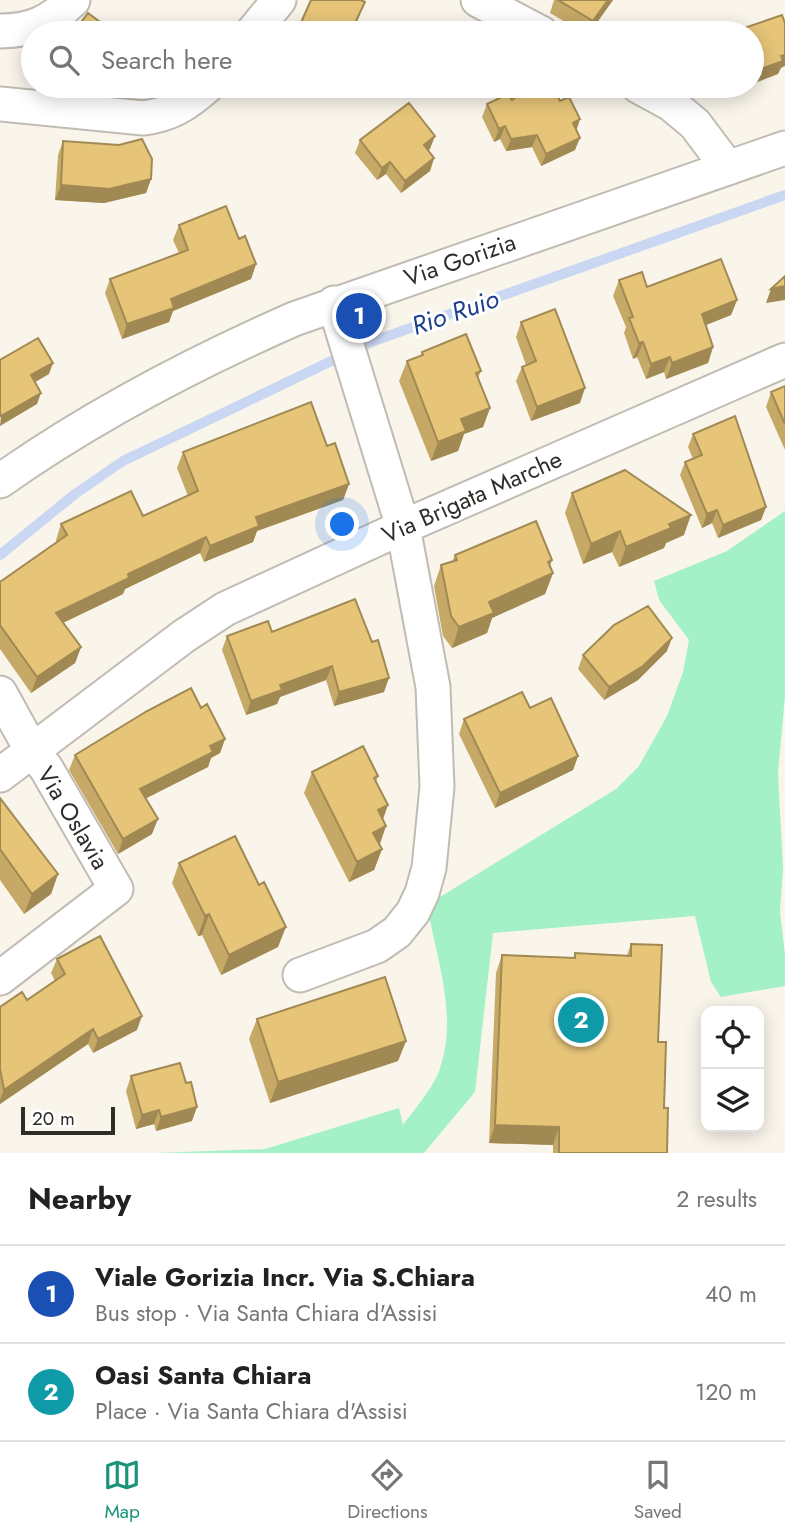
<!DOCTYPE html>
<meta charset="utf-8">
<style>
:root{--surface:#fff;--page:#f6f6f6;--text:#222;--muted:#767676;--line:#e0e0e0;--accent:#1a9378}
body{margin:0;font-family:Jost,sans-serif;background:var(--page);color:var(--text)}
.controls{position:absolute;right:21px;bottom:21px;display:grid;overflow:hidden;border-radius:14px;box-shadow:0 4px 18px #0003}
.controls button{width:63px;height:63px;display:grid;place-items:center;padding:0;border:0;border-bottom:2px solid var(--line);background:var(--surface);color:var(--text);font:35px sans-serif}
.scale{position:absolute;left:21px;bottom:18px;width:94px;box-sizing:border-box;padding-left:7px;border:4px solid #2f2d29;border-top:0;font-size:19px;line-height:24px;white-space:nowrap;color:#2f2d29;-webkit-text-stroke:5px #fff;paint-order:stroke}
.you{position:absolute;left:343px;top:525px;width:24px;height:24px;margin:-18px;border:5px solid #fff;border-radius:50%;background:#1a73e8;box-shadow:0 0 0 10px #1a73e833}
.badge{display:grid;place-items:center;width:46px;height:46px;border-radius:50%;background:var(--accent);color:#fff;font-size:23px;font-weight:700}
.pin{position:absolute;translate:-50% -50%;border:4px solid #fff;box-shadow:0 2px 7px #0006}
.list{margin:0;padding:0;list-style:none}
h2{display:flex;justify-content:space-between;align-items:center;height:91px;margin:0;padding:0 28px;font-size:30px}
h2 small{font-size:23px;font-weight:400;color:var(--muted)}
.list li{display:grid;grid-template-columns:46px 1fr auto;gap:21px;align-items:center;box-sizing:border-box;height:98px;padding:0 28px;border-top:2px solid var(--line)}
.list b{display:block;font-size:26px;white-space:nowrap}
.list p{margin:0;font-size:23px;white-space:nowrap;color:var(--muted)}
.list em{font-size:23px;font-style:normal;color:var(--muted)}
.icon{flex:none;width:38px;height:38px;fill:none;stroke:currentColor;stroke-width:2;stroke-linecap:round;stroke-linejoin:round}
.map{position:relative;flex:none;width:785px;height:1153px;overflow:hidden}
.search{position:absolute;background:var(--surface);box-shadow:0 4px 18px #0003;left:21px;right:21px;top:21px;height:77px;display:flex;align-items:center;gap:18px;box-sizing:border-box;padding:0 24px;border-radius:38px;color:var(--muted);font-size:26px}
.sheet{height:287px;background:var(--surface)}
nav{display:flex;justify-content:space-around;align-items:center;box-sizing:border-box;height:98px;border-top:2px solid var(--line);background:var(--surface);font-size:19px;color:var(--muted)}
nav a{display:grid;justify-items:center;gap:4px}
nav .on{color:var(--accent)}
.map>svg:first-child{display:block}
</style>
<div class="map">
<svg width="785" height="1153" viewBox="0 0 785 1153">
<rect width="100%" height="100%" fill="#faf5eb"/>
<path fill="#a4f1c8" d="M785,511V696L778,773L783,869L780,911L785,955V986L721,997L711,982L695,916L493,933L475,1092L424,1153H156L265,1149L399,1108L403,1125C414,1110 433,1088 439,1071C459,1017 436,958 427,905L616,789L639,766L667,716L683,672L689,640L659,600L654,581L727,551Z"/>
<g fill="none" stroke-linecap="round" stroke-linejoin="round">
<path stroke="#c9d7f3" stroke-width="10" d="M0,555L75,494L123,461L371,342L785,195"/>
<defs>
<path id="minor" d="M478,0L541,33
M0,31C32,31 50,22 73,0
M252,33L279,0
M638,86L671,104L695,124L728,168
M0,104L143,118C170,115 187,104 207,86
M0,481C92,416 192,364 294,319L785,148
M0,693L32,751L46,768L116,889L0,978
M0,775L184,636L225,609L403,527L785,360
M300,975L377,946L397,932L413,912L422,893L429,868L437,787L433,687L403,527L334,303"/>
</defs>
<use href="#minor" stroke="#c1bcb3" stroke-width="37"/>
<use href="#minor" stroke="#fff" stroke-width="33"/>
</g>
<path fill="#c6a967" d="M554,0H613L590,33H584L550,13Z
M360,15L355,26L357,33H296L299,27Z
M541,90L560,101L576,131L575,150L541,166L532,147L506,151L500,139L494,142L482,117L487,104L512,100Z
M360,140L430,149L428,150L434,158L430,171L401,193L386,174L377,180L355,153Z
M63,141L151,179L146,193L104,203L55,200L58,155Z
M179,225L239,239L256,264L251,279L173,311L169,322L122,339L105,293L110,279L179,253L173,240Z
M619,280L647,287L737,300L731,315L706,325L713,347L708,363L666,379L664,372L646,379L637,357L633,359L624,333L626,327L613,296Z
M521,322L580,403L531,421L516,381L522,367L526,365L516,337Z
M422,352L481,371L478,378L490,408L483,427L464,434L458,451L431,461L399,381L407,361L420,356Z
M785,386V450L766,407L771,392Z
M693,434L766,507L761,520L718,538L712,523L702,528L680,475L685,462L693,459L688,447Z
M327,446L349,484L343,500L257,531L253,542L204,562L200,553L125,589L123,594L63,623L81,647L75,663L31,693L0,649V582L57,542L56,540L61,524L143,516L188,496L177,468L183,452Z
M572,493L684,535L666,543L664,548L619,567L612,552L583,564L565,513Z
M455,555L550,566L553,573L545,594L492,618L487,633L452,648L443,636L434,586L441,565L452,562Z
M272,632L384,692L334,706L326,680L280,697L277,704L246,715L222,650L227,636Z
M667,651L638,680L604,700L578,669L583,655Z
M201,708L225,739L220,753L211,758L208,767L145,798L152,834L118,854L69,770L75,755Z
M530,708L578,756L573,770L495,808L459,734L464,719Z
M312,772L378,776L376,782L383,819L379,845L382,849L374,870L349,882L304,793Z
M0,798L58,874L51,894L24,914L0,880Z
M179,863L278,947L221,975L202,935L198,936L172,883Z
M631,944L658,1042L667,1153H553V1145L489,1143L496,973L502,955L573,958L575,953L627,955Z
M57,959L137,1030L93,1053L88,1044L0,1104V1007L27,1000L55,981L51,973Z
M257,1019L406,1041L398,1061L270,1103L249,1039Z
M131,1076L192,1121L156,1131L154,1124L136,1129L126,1091Z"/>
<path fill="#a18954" d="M608,0H613L589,33L593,21Z
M785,55V66L781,68L778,74L752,84V72Z
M580,119L576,132L573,123Z
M505,126L500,139L494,142L499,129Z
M537,135L532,147L506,151L511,139Z
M435,136L430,149L419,157L424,145Z
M580,138L575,150L541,166L546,154Z
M434,158L430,171L401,193L405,181Z
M390,162L386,174L377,180L382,168Z
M151,179L146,193L104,203L55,200L61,185Z
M256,264L251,279L173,311L169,322L122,339L127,324L171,299Z
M785,286V300L766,303L771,289Z
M737,300L731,315L696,329L702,314Z
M643,342L637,357L633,359L639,343Z
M713,347L708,363L666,379L672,363Z
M670,357L664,372L646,379L651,364Z
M53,363L49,374L27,387L31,375Z
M585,388L580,403L531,421L537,407Z
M41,393L37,404L0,426L1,416Z
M490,408L483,427L464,434L458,451L431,461L438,442L461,419Z
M349,484L343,500L257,531L253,542L204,562L210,546L256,517Z
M766,507L761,520L718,538L723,525Z
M717,510L712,523L702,528L707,514Z
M691,515L684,535L666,543L664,548L619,567L626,547L669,524Z
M620,531L612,552L583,564L591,544Z
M206,537L200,553L125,589L123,594L50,629L56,613L128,574Z
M552,560L546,576L553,573L545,594L492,618L487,633L452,648L459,627L489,602Z
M672,638L667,651L638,680L604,700L609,687Z
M81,647L75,663L31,693L37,677Z
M332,666L326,680L280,697L277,704L246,715L251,701L280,685Z
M389,678L384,692L334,706L339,692Z
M225,739L220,753L211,758L208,767L135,804L140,789L210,746Z
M578,756L573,770L495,808L500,793Z
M388,805L381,825L378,810Z
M158,819L152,834L118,854L123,839Z
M386,826L379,847L373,833Z
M382,849L374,870L349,882L357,862Z
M58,874L51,894L24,914L32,894Z
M209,914L202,935L198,936L205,916Z
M286,927L278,947L221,975L229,955Z
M142,1016L137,1030L93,1053L98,1039Z
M93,1029L88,1044L0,1104V1100L4,1090Z
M406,1041L398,1061L270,1103L278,1082Z
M197,1107L192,1121L156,1131L161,1117Z
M159,1110L154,1124L136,1129L142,1115Z
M495,1125L559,1127L553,1145L489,1143Z"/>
<path fill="#e6c478" stroke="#a18954" stroke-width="2" d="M311,0H361L365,2L354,25L357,33H313L299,27Z
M558,0H608L593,21Z
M88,13L115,33H73Z
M782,15L785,23V55L781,56L783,61L752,72V33H730Z
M530,86H539L541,90L550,86H553L560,101L569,97L580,119L573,123L580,138L546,154L537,135L511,139L505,126L499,129L487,104L508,94L512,100Z
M409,103L435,136L424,145L434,158L405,181L390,162L382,168L360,140Z
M142,139L152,159L151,179L109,189L61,185L63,141L119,145Z
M226,206L239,239L245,236L256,264L171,299L174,308L127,324L110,279L188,250L179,225Z
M721,259L737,300L702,314L713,347L672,363L670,357L651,364L643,342L639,343L629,318L633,317L619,280L642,272L647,287Z
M785,276V286L771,289Z
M555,309L585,388L537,407L522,367L536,361L521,322Z
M466,334L481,371L476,373L490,408L461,419L466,431L438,442L407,361L423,355L422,352Z
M38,338L53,363L31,375L41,393L1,416L0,413V360Z
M785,386V424L771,392Z
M311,402L327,446L335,443L349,484L256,517L259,526L210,546L206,537L128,574L129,578L56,613L81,647L37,677L0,625V582L67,535L61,524L131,491L143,516L198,491L183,452Z
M735,416L766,507L723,525L717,510L707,514L685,462L702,455L693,434Z
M625,470L691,515L669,524L671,528L626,547L620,531L591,544L572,493Z
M536,521L552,560L548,562L553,573L489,602L494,613L459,627L451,616L441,565L457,560L455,555Z
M355,599L372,642L378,640L389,678L339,692L332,666L280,685L282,690L251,701L227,636L268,621L272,632Z
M648,606L672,638L643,666L609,687L583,655L614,625Z
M191,688L201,708L207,704L225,739L210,746L213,752L140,789L158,819L123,839L75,755L147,711Z
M522,692L530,708L551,698L578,756L500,793L464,719Z
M363,746L378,776L374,778L388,805L378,810L386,826L373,833L382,849L357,862L312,772Z
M0,798L58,874L32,894L0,849Z
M235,836L259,885L264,882L286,927L229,955L209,914L205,916L179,863Z
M100,936L142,1016L98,1039L93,1029L4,1090L0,1069V1007L22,992L27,1000L65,974L57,959Z
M631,944L662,945L658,1042H666L664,1108H668L667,1153H559V1127L495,1125L502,955L575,958V953L631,956Z
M385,977L406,1041L278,1082L257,1019Z
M180,1063L186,1083L191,1082L197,1107L161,1117L159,1110L142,1115L131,1076Z"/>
<g text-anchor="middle" stroke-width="6" stroke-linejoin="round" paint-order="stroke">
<g font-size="24" fill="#2f2d29" stroke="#fff">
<text transform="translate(460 260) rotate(-19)" y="8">Via Gorizia</text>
<text transform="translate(472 497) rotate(-24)" y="8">Via Brigata Marche</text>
<text transform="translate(73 818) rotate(59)" y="8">Via Oslavia</text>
</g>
<g font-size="26" font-style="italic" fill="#1e408c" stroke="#fff">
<text transform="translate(455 312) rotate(-19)" y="9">Rio Ruio</text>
</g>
</g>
</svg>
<div class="controls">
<button><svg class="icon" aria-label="locate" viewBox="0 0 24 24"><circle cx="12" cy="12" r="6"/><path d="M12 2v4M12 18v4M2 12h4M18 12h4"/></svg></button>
<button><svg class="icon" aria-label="layers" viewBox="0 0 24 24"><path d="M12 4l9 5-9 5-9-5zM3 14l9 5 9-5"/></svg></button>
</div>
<div class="scale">20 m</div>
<div class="you"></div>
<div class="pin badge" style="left:359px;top:316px;background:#1a4fb4">1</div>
<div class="pin badge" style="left:581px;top:1020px;background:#0f9aa8">2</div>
<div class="search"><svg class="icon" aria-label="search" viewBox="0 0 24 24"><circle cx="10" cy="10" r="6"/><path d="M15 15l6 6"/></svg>Search here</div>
</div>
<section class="sheet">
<h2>Nearby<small>2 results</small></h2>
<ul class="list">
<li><span class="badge" style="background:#1a4fb4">1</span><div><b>Viale Gorizia Incr. Via S.Chiara</b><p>Bus stop · Via Santa Chiara d'Assisi</p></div><em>40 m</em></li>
<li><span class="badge" style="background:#0f9aa8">2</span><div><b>Oasi Santa Chiara</b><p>Place · Via Santa Chiara d'Assisi</p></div><em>120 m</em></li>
</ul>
</section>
<nav>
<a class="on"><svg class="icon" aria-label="map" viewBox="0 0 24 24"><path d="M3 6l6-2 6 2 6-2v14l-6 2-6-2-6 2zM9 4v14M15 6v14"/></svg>Map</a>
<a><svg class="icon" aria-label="directions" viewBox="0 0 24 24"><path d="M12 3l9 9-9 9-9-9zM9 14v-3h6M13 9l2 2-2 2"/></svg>Directions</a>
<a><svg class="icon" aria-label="saved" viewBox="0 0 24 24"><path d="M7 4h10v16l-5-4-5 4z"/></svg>Saved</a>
</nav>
